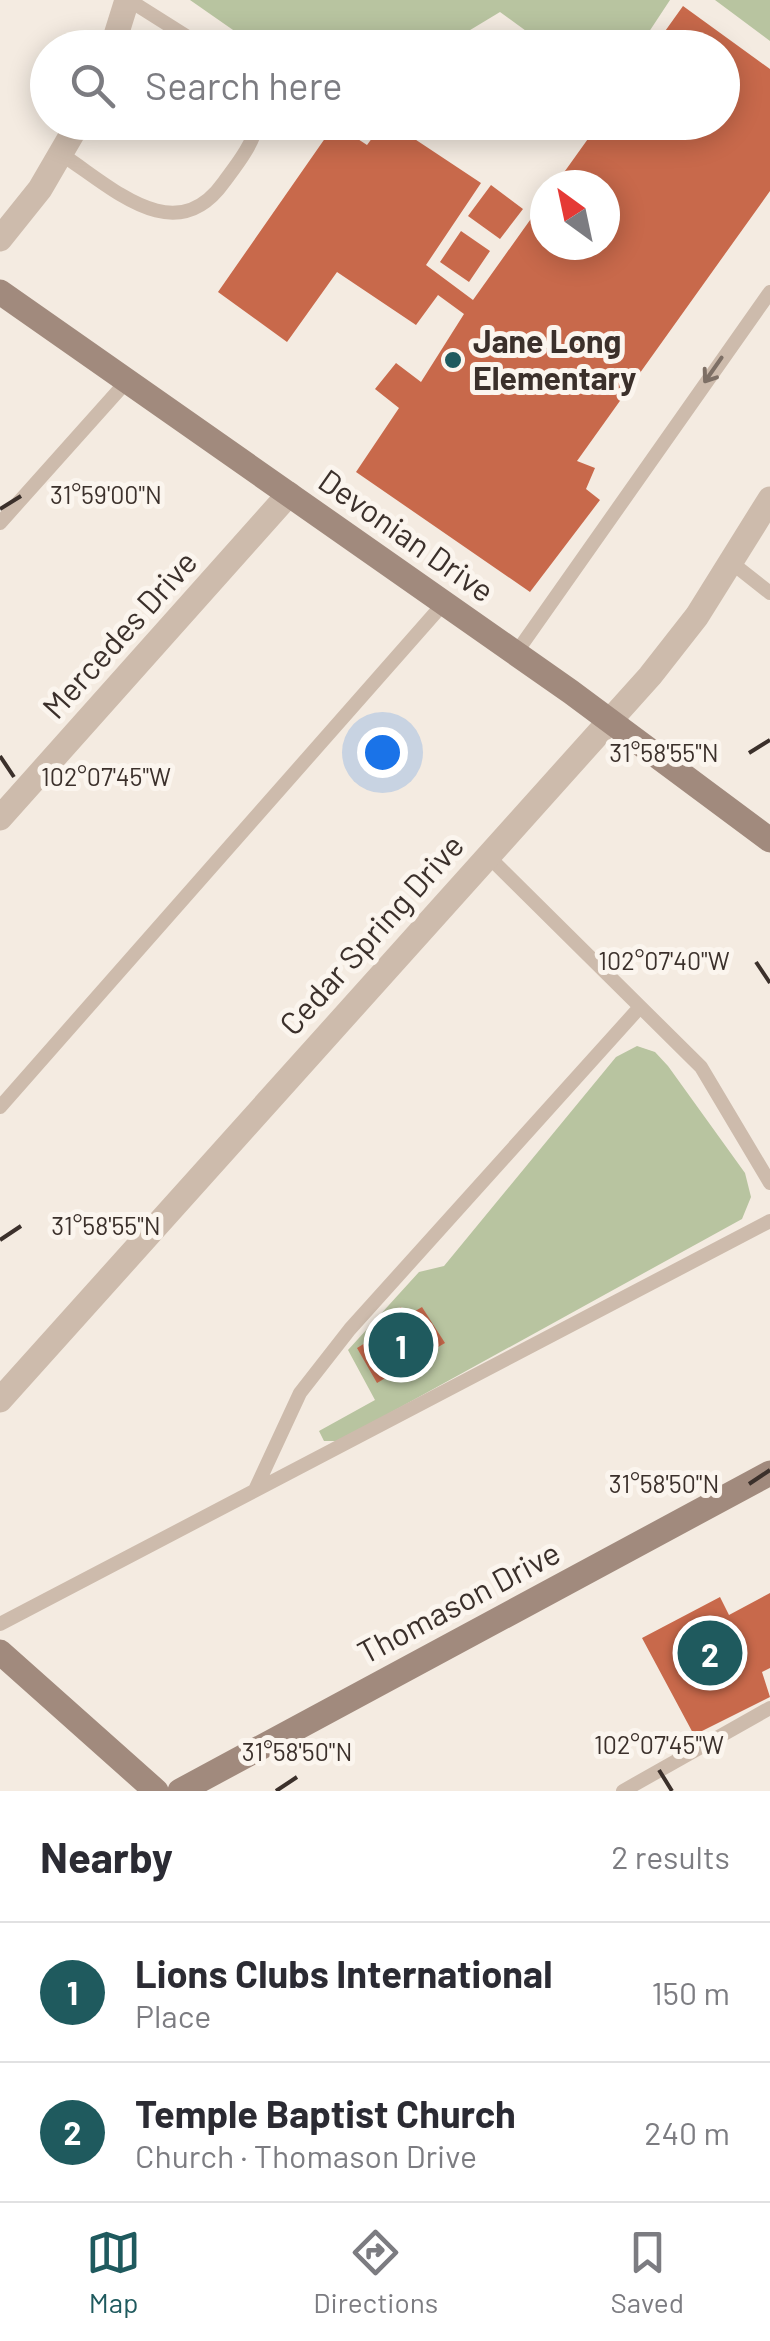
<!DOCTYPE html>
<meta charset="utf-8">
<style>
:root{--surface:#fff;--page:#f7f7f7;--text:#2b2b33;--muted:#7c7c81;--line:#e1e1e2;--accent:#1f5a5e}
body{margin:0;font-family:Barlow,sans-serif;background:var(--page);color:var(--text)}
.compass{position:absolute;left:530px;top:170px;width:90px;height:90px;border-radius:50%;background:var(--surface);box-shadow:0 5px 25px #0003;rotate:327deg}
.you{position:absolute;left:382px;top:752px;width:35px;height:35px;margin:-25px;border:8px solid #fff;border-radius:50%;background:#1a73e8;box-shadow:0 0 0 15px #1a73e833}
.badge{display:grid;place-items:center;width:65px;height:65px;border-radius:50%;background:var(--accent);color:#fff;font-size:32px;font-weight:700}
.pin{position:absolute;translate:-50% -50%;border:5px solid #fff;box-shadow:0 2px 10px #0006}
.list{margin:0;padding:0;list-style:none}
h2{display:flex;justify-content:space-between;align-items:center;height:130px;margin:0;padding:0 40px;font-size:42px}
h2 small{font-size:32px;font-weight:400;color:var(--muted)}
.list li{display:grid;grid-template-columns:65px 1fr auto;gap:30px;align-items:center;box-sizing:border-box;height:140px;padding:0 40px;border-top:2px solid var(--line)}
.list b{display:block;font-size:38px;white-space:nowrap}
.list p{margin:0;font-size:32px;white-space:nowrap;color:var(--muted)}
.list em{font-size:32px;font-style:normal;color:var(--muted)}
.icon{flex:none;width:55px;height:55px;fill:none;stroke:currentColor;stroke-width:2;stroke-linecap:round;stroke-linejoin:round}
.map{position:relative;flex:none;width:770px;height:1791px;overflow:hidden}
.search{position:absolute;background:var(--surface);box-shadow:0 5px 25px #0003;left:30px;right:30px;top:30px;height:110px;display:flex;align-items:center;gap:25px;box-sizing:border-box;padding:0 35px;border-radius:55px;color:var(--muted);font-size:38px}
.sheet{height:410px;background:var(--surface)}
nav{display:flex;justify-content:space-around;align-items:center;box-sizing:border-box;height:140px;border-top:2px solid var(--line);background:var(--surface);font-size:28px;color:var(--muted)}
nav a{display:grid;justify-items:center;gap:5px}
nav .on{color:var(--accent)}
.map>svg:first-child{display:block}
</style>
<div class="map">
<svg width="770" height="1791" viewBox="0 0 770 1791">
<rect width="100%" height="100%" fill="#f4ebe1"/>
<path fill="#b8c4a0" d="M190,0H670L639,47H548L500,12L442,47L259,48Z
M715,0H770V41Z
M637,1046L655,1052L668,1066L745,1173L751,1197L742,1219L339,1441H324L319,1431L375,1400L348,1350L419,1272L444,1266L616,1057Z"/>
<path fill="#c8694b" d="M683,6L770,69V191L577,461L595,468L586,489L600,500L530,592L356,472L399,408L375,389L396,363L421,382L464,314L438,295L416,325L337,272L287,342L218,292L335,124L367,145L384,122H389L481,183L426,265L473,300L545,199V245H605V185H555L600,122H722V48H653Z
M491,185L523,209L500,239L468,216Z
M461,231L490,251L469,282L440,262Z
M401,1307L407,1316L422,1307L445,1343L377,1383L357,1348L398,1323L392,1312Z
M770,1593V1668L762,1672L770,1697L694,1735L642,1638L720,1597L729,1615Z"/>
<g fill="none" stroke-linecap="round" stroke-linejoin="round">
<path stroke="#cdbbac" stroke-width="14" d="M129,0L205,48
M61,154C112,187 175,251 224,182C238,163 252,146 258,122
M0,523L127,381
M732,563L770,593
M516,653L770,292
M487,855L701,1067L770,1183
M0,1107L444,603
M255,1490L300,1393L350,1329L640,1007
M0,1624L770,1221
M623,1791L770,1708"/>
<path stroke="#cdbbac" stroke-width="25" d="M112,48L127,0
M0,239L40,189L79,122
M0,818L289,494
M0,1400L650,676L697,616L770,499"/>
<path stroke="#a18a7d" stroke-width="25" d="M0,292L571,692L770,840
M0,1652L156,1791
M180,1791L770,1473"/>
</g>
<defs><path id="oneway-shaft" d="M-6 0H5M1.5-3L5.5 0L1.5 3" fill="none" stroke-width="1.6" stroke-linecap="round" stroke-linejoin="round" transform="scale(2.5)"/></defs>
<use stroke="#7d6f65" href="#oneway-shaft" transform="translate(713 370) rotate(125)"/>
<path fill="none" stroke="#3b302b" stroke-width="4" d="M0,509L21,496M749,753L770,740M0,756L14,777M756,962L770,983M0,1240L21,1226M749,1484L770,1470M659,1770L672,1791M276,1791L297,1777"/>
<circle fill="#1f5a5e" stroke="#fbf5ee" stroke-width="4" cx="453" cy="360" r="10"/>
<g text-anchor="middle" stroke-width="10" stroke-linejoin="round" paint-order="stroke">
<g font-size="32" font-weight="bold" fill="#3b302b" stroke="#fbf5ee" text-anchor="start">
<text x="473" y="353">Jane Long<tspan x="473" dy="37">Elementary</tspan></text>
</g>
<g font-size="32" fill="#3b302b" stroke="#fbf5ee">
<text transform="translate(406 536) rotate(35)" y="11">Devonian Drive</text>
<text transform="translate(120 635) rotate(-48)" y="11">Mercedes Drive</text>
<text transform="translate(372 935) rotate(-48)" y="11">Cedar Spring Drive</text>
<text transform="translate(459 1603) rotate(-28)" y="11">Thomason Drive</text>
</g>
</g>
<g font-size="25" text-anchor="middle" fill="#3b302b" stroke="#fbf5ee" stroke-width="10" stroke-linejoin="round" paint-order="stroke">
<text x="106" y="504">31°59'00"N</text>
<text x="664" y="762">31°58'55"N</text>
<text x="106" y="786">102°07'45"W</text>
<text x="664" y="970">102°07'40"W</text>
<text x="106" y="1235">31°58'55"N</text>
<text x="664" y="1493">31°58'50"N</text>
<text x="659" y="1754">102°07'45"W</text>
<text x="297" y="1761">31°58'50"N</text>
</g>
</svg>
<svg class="compass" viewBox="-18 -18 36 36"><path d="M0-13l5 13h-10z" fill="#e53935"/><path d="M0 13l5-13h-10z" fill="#7c7c81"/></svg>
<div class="you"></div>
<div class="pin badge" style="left:401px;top:1345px">1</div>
<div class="pin badge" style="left:710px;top:1653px">2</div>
<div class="search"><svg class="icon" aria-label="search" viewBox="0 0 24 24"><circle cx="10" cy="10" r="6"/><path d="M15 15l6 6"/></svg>Search here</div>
</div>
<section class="sheet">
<h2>Nearby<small>2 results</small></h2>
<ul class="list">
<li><span class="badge">1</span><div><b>Lions Clubs International</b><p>Place</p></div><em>150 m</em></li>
<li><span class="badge">2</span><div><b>Temple Baptist Church</b><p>Church · Thomason Drive</p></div><em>240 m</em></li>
</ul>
</section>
<nav>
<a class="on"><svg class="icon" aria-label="map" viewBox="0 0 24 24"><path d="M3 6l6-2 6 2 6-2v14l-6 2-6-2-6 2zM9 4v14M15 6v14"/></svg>Map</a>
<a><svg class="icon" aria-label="directions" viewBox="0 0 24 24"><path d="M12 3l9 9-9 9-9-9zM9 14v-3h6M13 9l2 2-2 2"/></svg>Directions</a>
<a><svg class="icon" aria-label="saved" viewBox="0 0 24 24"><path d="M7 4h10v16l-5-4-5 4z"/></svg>Saved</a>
</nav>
